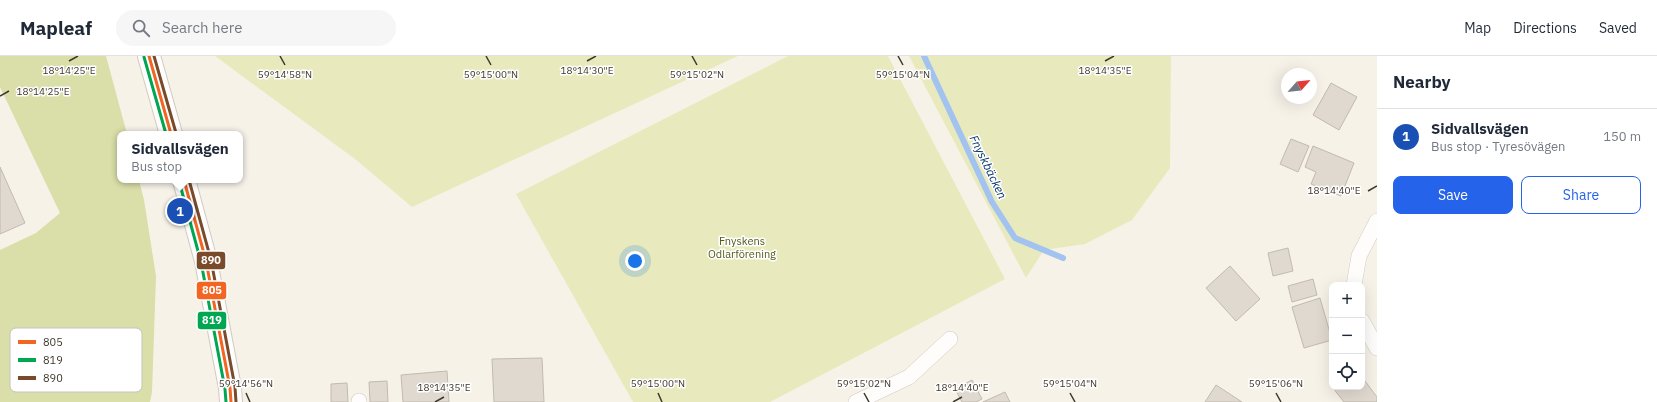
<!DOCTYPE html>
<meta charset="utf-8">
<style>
:root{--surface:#fff;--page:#f6f6f7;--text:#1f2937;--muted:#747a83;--line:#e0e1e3;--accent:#2563eb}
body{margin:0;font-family:"IBM Plex Sans",sans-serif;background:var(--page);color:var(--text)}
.controls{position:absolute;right:12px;bottom:12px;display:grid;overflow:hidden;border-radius:8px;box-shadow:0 4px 16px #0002}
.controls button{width:36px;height:36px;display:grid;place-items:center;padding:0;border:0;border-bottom:1px solid var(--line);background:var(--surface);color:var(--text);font:20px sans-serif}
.compass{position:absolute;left:1281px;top:12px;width:36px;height:36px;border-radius:50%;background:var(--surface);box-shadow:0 4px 16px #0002;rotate:63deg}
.you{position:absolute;left:635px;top:205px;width:14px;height:14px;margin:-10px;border:3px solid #fff;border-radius:50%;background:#1a73e8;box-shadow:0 0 0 6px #1a73e833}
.badge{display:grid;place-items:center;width:26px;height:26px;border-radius:50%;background:var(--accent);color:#fff;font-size:13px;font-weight:700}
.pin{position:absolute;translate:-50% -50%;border:2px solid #fff;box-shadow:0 1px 4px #0006}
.popup{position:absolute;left:117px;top:75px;width:126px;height:52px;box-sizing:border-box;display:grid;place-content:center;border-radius:8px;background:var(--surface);filter:drop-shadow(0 1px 3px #0005);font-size:13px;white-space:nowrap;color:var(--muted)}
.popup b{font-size:15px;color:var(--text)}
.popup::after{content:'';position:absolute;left:50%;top:100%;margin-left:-8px;border:8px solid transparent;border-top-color:var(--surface)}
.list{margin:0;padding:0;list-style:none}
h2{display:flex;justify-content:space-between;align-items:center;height:52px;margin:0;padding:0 16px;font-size:17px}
h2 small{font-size:13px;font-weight:400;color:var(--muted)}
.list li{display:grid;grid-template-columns:26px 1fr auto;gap:12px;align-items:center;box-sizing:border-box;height:56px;padding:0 16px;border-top:1px solid var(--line)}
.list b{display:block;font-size:15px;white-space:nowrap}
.list p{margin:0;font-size:13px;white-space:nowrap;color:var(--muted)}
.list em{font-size:13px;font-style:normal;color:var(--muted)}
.actions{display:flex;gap:8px;padding:12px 16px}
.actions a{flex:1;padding:9px 0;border:1px solid var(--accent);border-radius:8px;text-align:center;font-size:14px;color:var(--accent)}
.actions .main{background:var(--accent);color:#fff}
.icon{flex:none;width:22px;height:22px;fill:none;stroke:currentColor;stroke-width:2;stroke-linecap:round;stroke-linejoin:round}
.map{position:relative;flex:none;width:1377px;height:346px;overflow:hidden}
header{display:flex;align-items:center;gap:24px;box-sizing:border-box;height:56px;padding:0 20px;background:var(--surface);border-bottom:1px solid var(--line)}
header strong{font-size:19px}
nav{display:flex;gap:22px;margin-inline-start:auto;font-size:14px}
.search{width:280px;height:36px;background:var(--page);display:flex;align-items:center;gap:10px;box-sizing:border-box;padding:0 14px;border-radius:22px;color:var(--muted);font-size:15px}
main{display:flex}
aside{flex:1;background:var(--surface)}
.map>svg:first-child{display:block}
</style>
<header>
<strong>Mapleaf</strong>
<div class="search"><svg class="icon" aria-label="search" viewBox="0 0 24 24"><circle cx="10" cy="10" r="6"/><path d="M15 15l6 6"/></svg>Search here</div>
<nav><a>Map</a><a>Directions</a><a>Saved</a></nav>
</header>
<main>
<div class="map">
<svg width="1377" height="346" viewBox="0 0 1377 346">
<rect width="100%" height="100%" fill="#f7f2e8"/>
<path fill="#e8eabe" d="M215,0H738L412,151L355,103Z
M788,0H888L1005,223L770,346H633L516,138Z
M909,0H1171L1170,112L1132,164L1085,188L1044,194L1026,222Z"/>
<path fill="#dadea8" d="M0,0H106L127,78H120V124H139L144,144L156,220L152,336L150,346H0V194L36,177L60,157L0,31Z"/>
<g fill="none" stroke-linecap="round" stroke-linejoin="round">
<path stroke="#a2c3f0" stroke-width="6" d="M924,0L992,146L1015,182L1063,202"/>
</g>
<path fill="#e0d9d0" stroke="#c1bab1" d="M1331,27L1357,41L1339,74L1313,59Z
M1291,83L1309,90L1298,116L1280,108Z
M1313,90L1354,107L1341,140L1311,128L1316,116L1305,111Z
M0,111L25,167L0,178Z
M1288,192L1293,215L1273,220L1268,197Z
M1230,210L1260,243L1236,265L1206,232Z
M1313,223L1317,239L1292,246L1288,230Z
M1320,242L1332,284L1304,292L1292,251Z
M542,302L544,346H494L492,303Z
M447,315L449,346H403L401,319Z
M1362,321L1377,341V346H1344L1333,332L1362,331Z
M972,324L982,343L976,346H962L955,333Z
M387,325L388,346H370L369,326Z
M347,327L348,346H331V328Z
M1216,329L1242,346H1205Z
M1005,336L1010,346H983Z"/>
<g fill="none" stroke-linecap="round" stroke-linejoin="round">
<defs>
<path id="minor" d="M1354,229L1359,200L1377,165
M1362,265L1377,292
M359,345V346
M856,346L909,321L950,283"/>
<path id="secondary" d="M149,0L171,78
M184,124L206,205L230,332L231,346"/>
</defs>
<use href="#minor" stroke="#d0cbc2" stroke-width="16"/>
<use href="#secondary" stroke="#d0cbc2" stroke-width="24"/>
<use href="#minor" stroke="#fefdfc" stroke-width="15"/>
<use href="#secondary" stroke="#fefdfc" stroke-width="22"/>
<defs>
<path id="bus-1" d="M149,0L171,78
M184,124L206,205L230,332L231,346"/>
<path id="bus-2" d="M144,1L166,78
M179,125L201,206L225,333L226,346"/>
<path id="bus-3" d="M154,0L176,77
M189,124L211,204L235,331L236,346"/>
</defs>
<use href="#bus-1" stroke="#fff" stroke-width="6"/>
<use href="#bus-2" stroke="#fff" stroke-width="6"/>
<use href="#bus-3" stroke="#fff" stroke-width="6"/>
<use href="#bus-1" stroke="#f26522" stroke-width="3"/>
<use href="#bus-2" stroke="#00a651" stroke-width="3"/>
<use href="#bus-3" stroke="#7a4b2a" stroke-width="3"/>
</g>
<path fill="none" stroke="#3e372c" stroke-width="1.5" d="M280,0L285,9M486,0L491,9M692,0L697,9M898,0L903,9M69,5L78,0M587,5L596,0M1105,5L1114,0M0,40L9,35M1368,135L1377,130M246,337L250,346M658,337L662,346M864,337L869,346M1070,337L1075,346M1276,337L1281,346M435,346L444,341M953,346L962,341"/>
<g text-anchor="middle" stroke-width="3" stroke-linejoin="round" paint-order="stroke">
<g font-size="11" fill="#535818" stroke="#fff">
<text x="742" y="189">Fnyskens<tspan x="742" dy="13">Odlarförening</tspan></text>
</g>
<g font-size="12" font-style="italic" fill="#00336e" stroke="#fff">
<text transform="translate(988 111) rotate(64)" y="4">Fnyskbäcken</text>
</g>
</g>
<rect x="10" y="272" width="132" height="64" rx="6" fill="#fff" stroke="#c5c3c0" stroke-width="1"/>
<rect x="18" y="284" width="18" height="4" fill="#f26522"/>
<rect x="18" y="302" width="18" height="4" fill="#00a651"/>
<rect x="18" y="320" width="18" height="4" fill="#7a4b2a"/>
<g font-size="11" fill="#3e372c">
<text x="43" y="290">805</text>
<text x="43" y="308">819</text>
<text x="43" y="326">890</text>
</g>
<g font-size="10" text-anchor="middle" fill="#3e372c" stroke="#fff" stroke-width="3" stroke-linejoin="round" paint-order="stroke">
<text x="69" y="18">18°14'25"E</text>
<text x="587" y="18">18°14'30"E</text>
<text x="1105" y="18">18°14'35"E</text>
<text x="285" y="22">59°14'58"N</text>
<text x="491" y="22">59°15'00"N</text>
<text x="697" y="22">59°15'02"N</text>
<text x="903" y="22">59°15'04"N</text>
<text x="43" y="39">18°14'25"E</text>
<text x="1334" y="138">18°14'40"E</text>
<text x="246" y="331">59°14'56"N</text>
<text x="658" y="331">59°15'00"N</text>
<text x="864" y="331">59°15'02"N</text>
<text x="1070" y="331">59°15'04"N</text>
<text x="1276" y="331">59°15'06"N</text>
<text x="444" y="335">18°14'35"E</text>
<text x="962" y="335">18°14'40"E</text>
</g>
<g stroke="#fff" stroke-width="1.5">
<rect x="196" y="195" width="30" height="19" rx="4" fill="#7a4b2a"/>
<rect x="196" y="225" width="31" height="19" rx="4" fill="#f26522"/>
<rect x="197" y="255" width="30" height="19" rx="4" fill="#00a651"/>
</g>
<g font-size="11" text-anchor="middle" font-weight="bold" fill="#fff">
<text x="211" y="208">890</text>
<text x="212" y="238">805</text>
<text x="212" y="268">819</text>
</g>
</svg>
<div class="controls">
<button>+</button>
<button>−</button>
<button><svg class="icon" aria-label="locate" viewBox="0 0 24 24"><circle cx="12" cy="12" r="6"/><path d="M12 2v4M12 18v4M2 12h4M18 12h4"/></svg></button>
</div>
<svg class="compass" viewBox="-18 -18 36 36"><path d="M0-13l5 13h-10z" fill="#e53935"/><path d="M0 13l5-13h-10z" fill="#747a83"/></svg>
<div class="you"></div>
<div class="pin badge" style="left:180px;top:155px;background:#1a4fb4">1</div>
<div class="popup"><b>Sidvallsvägen</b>Bus stop</div>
</div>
<aside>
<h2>Nearby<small></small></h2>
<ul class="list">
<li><span class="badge" style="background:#1a4fb4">1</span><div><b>Sidvallsvägen</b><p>Bus stop · Tyresövägen</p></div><em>150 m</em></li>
</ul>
<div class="actions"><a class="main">Save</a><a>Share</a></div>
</aside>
</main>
